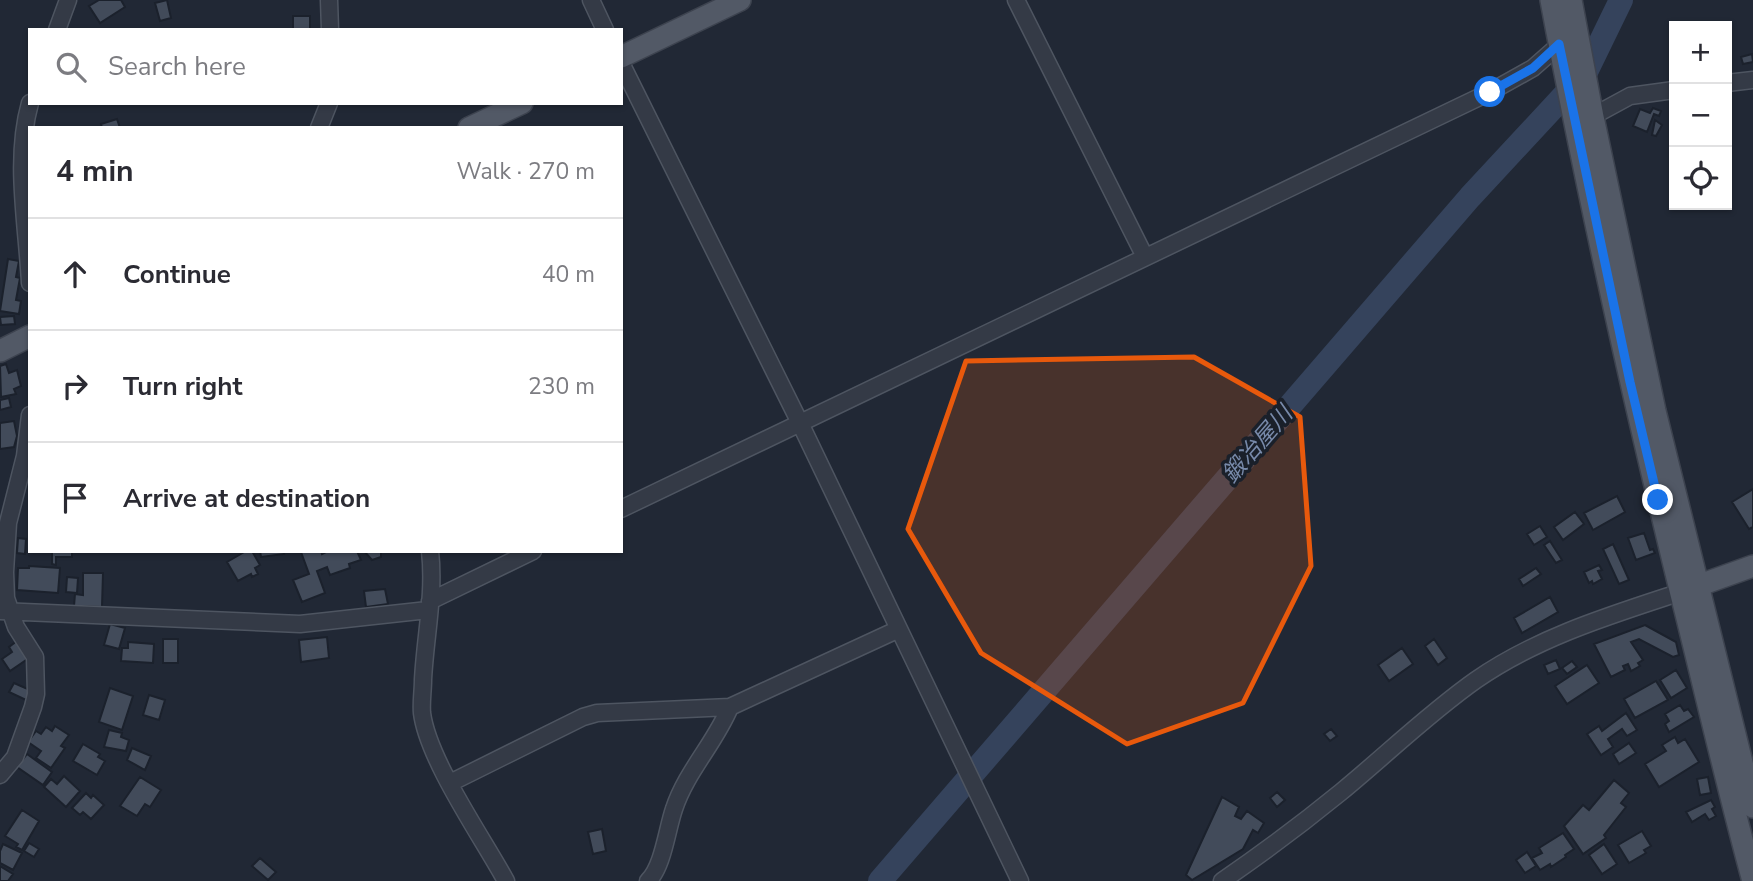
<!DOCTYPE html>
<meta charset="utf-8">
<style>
:root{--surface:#fff;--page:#f7f7f7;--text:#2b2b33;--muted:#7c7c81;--line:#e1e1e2}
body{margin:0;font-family:"Nunito Sans","Noto Sans JP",sans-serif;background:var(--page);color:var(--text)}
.controls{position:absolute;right:21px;top:21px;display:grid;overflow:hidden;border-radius:0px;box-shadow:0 2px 5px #0004}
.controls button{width:63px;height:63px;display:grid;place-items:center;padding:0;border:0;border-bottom:2px solid var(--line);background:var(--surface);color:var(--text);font:35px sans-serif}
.stop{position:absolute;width:21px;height:21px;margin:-16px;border:5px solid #1a73e8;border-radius:50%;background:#fff}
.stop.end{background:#1a73e8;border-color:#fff;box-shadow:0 2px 7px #0008}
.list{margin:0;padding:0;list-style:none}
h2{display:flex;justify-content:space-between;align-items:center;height:91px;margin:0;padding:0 28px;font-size:30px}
h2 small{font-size:23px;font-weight:400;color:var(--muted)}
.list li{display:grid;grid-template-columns:46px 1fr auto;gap:21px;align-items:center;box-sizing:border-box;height:112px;padding:0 28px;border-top:2px solid var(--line)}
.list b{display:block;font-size:26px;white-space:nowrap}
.list em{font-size:23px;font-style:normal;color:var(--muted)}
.icon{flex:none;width:38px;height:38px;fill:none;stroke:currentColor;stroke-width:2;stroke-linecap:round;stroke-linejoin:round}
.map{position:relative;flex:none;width:1753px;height:881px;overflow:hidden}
.search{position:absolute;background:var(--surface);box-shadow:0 2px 5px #0004;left:28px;top:28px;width:595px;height:77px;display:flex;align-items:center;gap:18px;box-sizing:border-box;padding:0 24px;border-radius:0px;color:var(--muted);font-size:26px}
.panel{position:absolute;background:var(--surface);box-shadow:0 2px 5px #0004;left:28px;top:126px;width:595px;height:427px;border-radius:0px}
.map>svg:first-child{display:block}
</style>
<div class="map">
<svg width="1753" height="881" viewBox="0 0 1753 881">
<rect width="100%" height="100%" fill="#212835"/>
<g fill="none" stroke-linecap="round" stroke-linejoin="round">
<path stroke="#35435c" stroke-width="24" d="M880,881L1470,197L1586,72L1621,0"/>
</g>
<path fill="#424b5a" stroke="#1b212c" stroke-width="2" d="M99,0H121L125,7L100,23L89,6Z
M167,0L171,18L160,21L155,3Z
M293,16H310V30H293Z
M1752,54L1753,62L1743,64L1741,57Z
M1653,108L1661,111L1659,116L1654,114L1647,132L1633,126L1640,109L1650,113Z
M117,119L120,128H102L101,124Z
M1655,120L1662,125L1656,136L1652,135Z
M8,259L19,261L16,277L20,278L16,300L21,301L19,314L0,311Z
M14,316L15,324L1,325L0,317Z
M6,364L9,373L17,370L21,386L14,389L16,394L1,397L0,366Z
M9,398L11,407L0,410V400Z
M14,421L17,436L14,447L0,449V423Z
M1753,489V527L1749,529L1732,502Z
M1617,496L1625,512L1593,530L1584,513Z
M1575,512L1584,524L1563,540L1554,527Z
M1540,526L1547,537L1534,545L1527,534Z
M1644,533L1650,550L1653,549L1655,553L1636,560L1628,538Z
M18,538L26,539L25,554L17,553Z
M1550,541L1562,560L1556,563L1544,545Z
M1613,544L1629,580L1619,584L1603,549Z
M52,551H72V557H56V565L52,564Z
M246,551H252L260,565L255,568L258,574L252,577L251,574L238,581L227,562Z
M260,551H283L284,554L261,557Z
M321,551L322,554L328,551H357L361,560L349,564L350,568L330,575L327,567L317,571L325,593L302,602L293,580L309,574L301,552Z
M364,551H381V557L372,560Z
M1599,565L1602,570L1598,571L1602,579L1593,584L1592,581L1589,583L1584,572Z
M29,566L60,568L58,593L17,590L18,568H29Z
M1536,568L1541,574L1523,586L1519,579Z
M83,573H103L102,607L74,606L75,594L83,595Z
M67,577L78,578L77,593L66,592Z
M385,589L388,604L366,607L364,591Z
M1550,597L1558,612L1522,633L1514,618Z
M110,624L125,628L119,649L104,645Z
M1645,625L1676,642L1679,655L1673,657L1639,639L1631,642L1643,660L1638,663L1640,666L1631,671L1628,664L1623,666L1625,670L1611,677L1594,644Z
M327,637L329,658L301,662L299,640Z
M163,639H178V663H163Z
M1434,639L1447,658L1438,665L1425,646Z
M17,641L29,658L10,671L2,659L12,652L9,647Z
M128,642L154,644L153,663L121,661L122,648H128Z
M1402,648L1413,664L1389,681L1378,665Z
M1556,660L1560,669L1548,674L1544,665Z
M1572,661L1577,667L1567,674L1562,668Z
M1587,665L1599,683L1567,704L1555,686Z
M1676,670L1687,688L1671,698L1660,680Z
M1656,681L1668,700L1635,718L1624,699Z
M14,683L30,690L26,700L9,692Z
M110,688L133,696L122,730L99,722Z
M149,695L165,700L159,720L143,715Z
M1680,705L1684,711L1688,709L1694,717L1669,732L1665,724L1669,721L1665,714Z
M1626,713L1637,730L1627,736L1622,729L1608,739L1613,747L1601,755L1587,734L1599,726L1602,731Z
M55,726L69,735L61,746L65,748L51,768L36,758L41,751L28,742L36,731L41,734L46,727L52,731Z
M1331,729L1337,736L1330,741L1324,734Z
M109,730L122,733L121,737L129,740L126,751L104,747Z
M1675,737L1678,743L1685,739L1699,762L1659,787L1645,764L1666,751L1662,745Z
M1629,743L1636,753L1619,764L1613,754Z
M83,744L100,754L98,757L105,761L97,775L73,761Z
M132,748L151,756L145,770L127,760Z
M27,754L52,772L43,785L17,767Z
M64,776L80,791L66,807L44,787L51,779L57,784Z
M140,777L161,790L150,807L145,804L137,816L120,806Z
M1708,777L1711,793L1700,795L1697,779Z
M1614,780L1629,793L1621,803L1626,807L1604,835L1606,838L1583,854L1564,826L1583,805L1589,810Z
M1277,792L1285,800L1277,807L1270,798Z
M86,793L91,798L93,795L104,805L91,819L83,812L80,815L72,808Z
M1222,797L1239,807L1235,816L1241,819L1247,811L1264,823L1258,833L1253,830L1243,849L1192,880L1186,875Z
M1711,800L1715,807L1712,809L1716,816L1709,820L1705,814L1692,822L1686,812Z
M22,810L39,821L22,850L16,847L18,844L5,836Z
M602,829L606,851L593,854L588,832Z
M1642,831L1651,846L1644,850L1646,853L1629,863L1618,845Z
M1563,833L1574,849L1565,855L1566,857L1551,867L1550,864L1540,870L1532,858L1542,853L1539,848Z
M29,843L39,849L34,857L24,851Z
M3,844L22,853L13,870L0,863V851Z
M1604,844L1617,864L1602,874L1589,855Z
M1527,852L1536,866L1525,873L1516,860Z
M260,858L276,872L268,880L252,866Z
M0,866L13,874L8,881H0Z"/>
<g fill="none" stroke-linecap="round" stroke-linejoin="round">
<defs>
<path id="minor" d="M329,0L330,30
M591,0L605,30
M1016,0L1145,257
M57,30L68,0
M621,63L800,423L1020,881
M1727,83L1753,80
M1584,121L1630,96L1674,90
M319,128L329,103
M30,283C27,224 14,160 30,103
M621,509L1490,92L1533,68L1567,38
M430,551C435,594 425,638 423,680C423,691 421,702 422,713C428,760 482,837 506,881
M430,601L533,551
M0,611L300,624L428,610
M0,775L15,757L33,707L36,694L35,657L16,627L6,598L5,572L8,523L25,456L30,415
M450,783L583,717L597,713L730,707L899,629
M648,881C663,867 667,829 674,809C686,772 715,743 730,707
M1222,881C1263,853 1303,823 1341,792C1386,755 1429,713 1476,680C1538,637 1611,615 1681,592"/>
<path id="major" d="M1551,0C1588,199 1633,397 1681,594C1705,690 1727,786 1753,881
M1571,0L1593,117L1655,411L1753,807
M621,57L740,0
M469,128L522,103
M0,351L30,336
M1686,590L1753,566"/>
</defs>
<use href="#minor" stroke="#4e5561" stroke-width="19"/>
<use href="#major" stroke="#3d434f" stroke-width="24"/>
<use href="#minor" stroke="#343a46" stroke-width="16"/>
<use href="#major" stroke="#525966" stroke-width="21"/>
</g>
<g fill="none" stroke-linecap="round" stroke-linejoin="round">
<path stroke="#1a73e8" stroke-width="9" d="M1490,92L1533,68L1559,44L1630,382L1658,500"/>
</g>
<path fill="#e8590c" fill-opacity="0.2" stroke="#e8590c" stroke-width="5" stroke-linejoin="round" d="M1194,357L1300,417L1311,566L1243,703L1127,744L981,653L908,529L966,361Z"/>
<g text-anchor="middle" stroke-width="7" stroke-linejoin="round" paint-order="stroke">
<g font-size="23" font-style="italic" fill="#788aaa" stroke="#1a202a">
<text transform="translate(1257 444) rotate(-49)" y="8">鍛冶屋川</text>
</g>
</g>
</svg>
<div class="controls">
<button>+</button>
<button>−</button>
<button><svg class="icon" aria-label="locate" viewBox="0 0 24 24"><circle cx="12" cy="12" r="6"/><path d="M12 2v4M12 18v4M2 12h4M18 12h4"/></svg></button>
</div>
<div class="stop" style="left:1490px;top:92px"></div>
<div class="stop end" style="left:1658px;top:500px"></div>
<div class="search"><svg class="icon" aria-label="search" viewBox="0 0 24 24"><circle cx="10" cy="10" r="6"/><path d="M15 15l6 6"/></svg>Search here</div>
<section class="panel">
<h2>4 min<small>Walk · 270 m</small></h2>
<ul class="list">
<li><svg class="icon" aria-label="ahead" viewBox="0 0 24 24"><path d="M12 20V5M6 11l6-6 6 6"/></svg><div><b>Continue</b></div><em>40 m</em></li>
<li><svg class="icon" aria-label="right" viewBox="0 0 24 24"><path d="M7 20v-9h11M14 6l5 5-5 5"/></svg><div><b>Turn right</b></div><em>230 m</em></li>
<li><svg class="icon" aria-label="arrive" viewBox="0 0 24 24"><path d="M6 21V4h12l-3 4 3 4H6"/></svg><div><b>Arrive at destination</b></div></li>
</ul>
</section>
</div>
